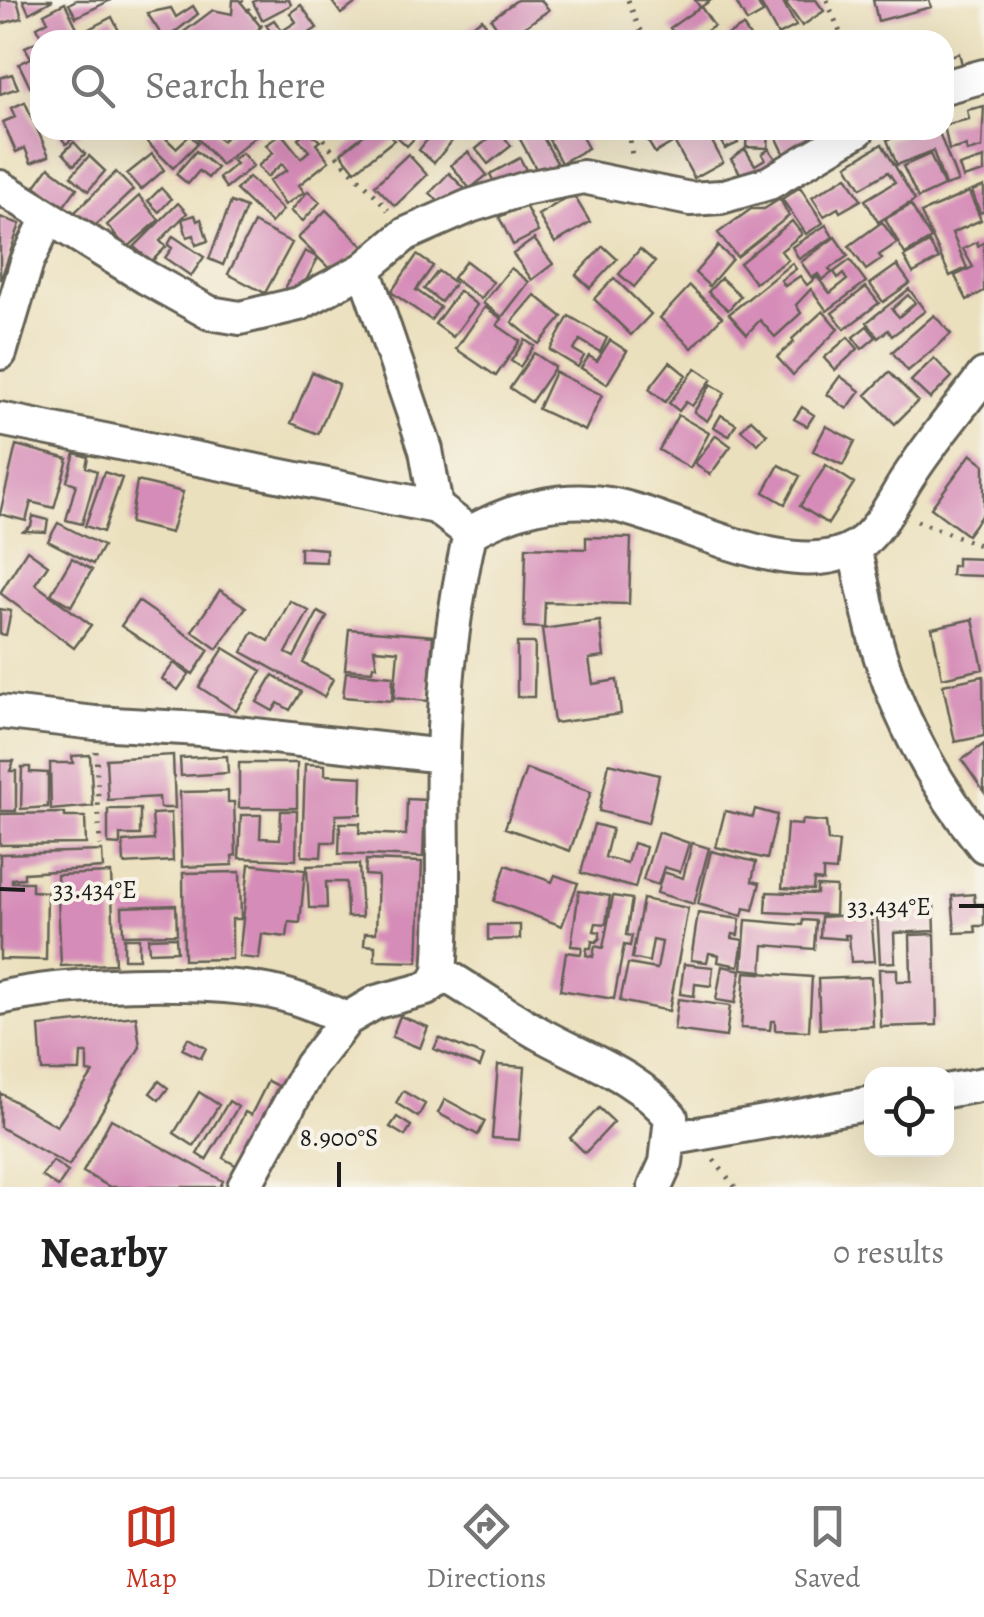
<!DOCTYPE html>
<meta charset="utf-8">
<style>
:root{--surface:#fff;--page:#f6f6f6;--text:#222;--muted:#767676;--line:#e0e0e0;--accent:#c8321e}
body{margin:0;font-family:Alegreya,serif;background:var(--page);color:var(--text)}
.controls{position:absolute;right:30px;bottom:30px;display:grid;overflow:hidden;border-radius:20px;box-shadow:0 10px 40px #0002}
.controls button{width:90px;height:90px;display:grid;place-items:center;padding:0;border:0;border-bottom:2px solid var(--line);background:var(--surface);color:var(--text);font:50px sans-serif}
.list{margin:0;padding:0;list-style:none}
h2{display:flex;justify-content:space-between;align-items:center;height:130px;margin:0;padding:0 40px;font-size:42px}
h2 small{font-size:32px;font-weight:400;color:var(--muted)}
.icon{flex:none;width:55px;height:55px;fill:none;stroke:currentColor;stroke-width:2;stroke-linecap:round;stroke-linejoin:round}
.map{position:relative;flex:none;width:984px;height:1187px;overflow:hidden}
.search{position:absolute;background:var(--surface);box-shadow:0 10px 40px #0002;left:30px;right:30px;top:30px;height:110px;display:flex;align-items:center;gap:25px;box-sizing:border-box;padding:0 35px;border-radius:30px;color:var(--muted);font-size:38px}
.sheet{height:290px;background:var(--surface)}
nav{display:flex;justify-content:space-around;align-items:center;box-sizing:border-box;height:140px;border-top:2px solid var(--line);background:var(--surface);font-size:28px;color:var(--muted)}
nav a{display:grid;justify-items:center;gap:5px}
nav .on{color:var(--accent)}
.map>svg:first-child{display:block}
</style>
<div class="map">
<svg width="984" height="1187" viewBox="0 0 984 1187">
<rect width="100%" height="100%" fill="#f7f3e8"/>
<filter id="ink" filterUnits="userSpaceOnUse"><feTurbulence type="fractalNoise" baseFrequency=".01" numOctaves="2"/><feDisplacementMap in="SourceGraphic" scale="20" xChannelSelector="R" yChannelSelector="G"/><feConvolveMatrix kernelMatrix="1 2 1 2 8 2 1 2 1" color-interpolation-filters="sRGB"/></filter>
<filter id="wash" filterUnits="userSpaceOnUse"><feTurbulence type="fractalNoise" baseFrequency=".0048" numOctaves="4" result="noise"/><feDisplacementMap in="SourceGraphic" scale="40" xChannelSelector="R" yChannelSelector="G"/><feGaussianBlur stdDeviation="2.25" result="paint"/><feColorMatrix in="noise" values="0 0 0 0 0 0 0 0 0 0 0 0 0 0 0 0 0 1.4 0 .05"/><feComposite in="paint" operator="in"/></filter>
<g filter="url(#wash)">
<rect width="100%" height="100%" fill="#ebe0bd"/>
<g id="blocks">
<path fill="#d68cb8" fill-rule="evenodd" d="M0,0H17L22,18L0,24Z
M23,0H53L29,13Z
M76,0H111L76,17L69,4Z
M233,0H239L261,27L248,40H173L213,10L232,14Z
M257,0H289L291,5L262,20L253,2Z
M331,0H360L341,14Z
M517,0H541L549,10L506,40L491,19Z
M695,0H711L701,7L714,26L694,40H679L670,28L700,7Z
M735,0H756L763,13L747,22Z
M768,0H782L796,26L778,35L761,4Z
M790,0H816L824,11L802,26L786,3Z
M873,0H929L931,7L878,21Z
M65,3L80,34L68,40H43L37,27L48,21L44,14Z
M301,5L317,28L299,40H276L266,25L274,20L282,31L296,22L290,13Z
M193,6L198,14L165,40L147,13L171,8L176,17Z
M112,17L121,35L112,40L108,32L93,40L87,30Z
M482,19L497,40H452Z
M743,26L752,40H731L728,35Z
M40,40V82L30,87L19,64L31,58L25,47Z
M944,49L947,57L959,53L963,68L944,73Z
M12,74L18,88L0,94V78Z
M25,102L49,156L31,163L25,148L16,152L3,122L15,117L11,108Z
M984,106L982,148L967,152L966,146L949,150L944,125L969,119L967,110Z
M60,130H84L66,144L57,132Z
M198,130H212L222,141L234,130H263L221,165L194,134Z
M307,130L320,141L316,144L329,161L299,185L304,192L285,205L269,181L287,170L282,164L267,177L258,166L273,153L266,145L281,133L301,158L309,151L298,138Z
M370,130H386L394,140L355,171L341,153Z
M396,130H422L407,146L393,133Z
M435,130H452L457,135L434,163L419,150Z
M499,130L511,146L488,164L476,149Z
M515,130H539L557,163L539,174Z
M544,130H578L588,148L561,163Z
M641,130H675L667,135L672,143L655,153Z
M700,130H706L723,162L694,178L675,143Z
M718,130H733L738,143L725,149Z
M747,130H769L768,148L746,147Z
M773,130H838L785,155Z
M912,130H938L958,182L945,186L933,151L897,165L887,140Z
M158,131L176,148L190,135L198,143L173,168L147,142Z
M74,142L85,154L74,165L63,153Z
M882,144L915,200L878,222L865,200L895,182L888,172L861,188L847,165Z
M745,149L755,165L765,159L762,154L769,149L782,168L744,179L731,159Z
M196,151L217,168L208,178L199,171L188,184L176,174Z
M468,152L487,175L470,189L451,165Z
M242,153L253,166L226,188L219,178L236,164L232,160Z
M152,154L164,170L141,190L127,174Z
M408,154L427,175L395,206L375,185Z
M930,154L944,186L918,198L903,166Z
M89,156L105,171L88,191L71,176Z
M520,158L529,176L499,192L490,174Z
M984,158V172L963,178L959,166Z
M49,167L77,188L63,207L35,186Z
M116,172L133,190L91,230L75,212Z
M449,173L465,189L446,209L430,193Z
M847,176L861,200L840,212L838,208L824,216L812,197Z
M249,177L283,210L271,223L236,190Z
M984,186V211L980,213L972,191Z
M800,187L823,223L806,234L782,199Z
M161,188L171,199L159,212L148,201Z
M308,191L320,202L303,221L291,211Z
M969,192L981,220L952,233L967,268L950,276L921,213Z
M573,194L590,222L555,243L538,215Z
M139,196L159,220L127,248L107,225Z
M780,199L789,216L737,257L718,233L751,209H764Z
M231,202L246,208L223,265L209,259Z
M178,203L187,213L160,241L166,247L151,262L134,247Z
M525,205L538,232L513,245L499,217Z
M911,205L931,239L905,254L885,219Z
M326,210L363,246L336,275L298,238Z
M195,215L197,221L201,219L208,241L196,245L194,235L187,237L182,219Z
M0,217L20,224L1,279H0Z
M792,221L802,234L781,251L788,260L755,283L740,263Z
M882,222L897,243L879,255L882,259L866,270L849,246Z
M254,223L292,243L265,293L228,274Z
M826,225L833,237L799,259L792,247Z
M173,236L204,257L191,276L165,258L172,248L168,245Z
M835,237L848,256L829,269L832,273L822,280L818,274L812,278L801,262Z
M534,239L553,264L532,280L513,254Z
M977,242L978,246L984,242V291L967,300L955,276L973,267L963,249Z
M929,243L939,259L913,273L904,257Z
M603,246L617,259L590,288L576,275Z
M718,246L732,259L709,286L695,273Z
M640,249L655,262L634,287L619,274Z
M305,251L318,258L295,301L282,294Z
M417,255L433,266L416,290L440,307L431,320L391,292Z
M850,260L866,282L827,311L811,289L796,305L801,313L775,337L760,320L747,334L729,314L792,263L796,269L781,280L785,286L800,276L807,285L817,277L830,293L847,280L843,274L838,278L834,272Z
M466,261L493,282L481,299L453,278Z
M897,265L910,283L883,302L870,284Z
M511,268L529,282L502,317L483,303Z
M438,271L455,283L441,302L424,289Z
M614,278L651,314L631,335L594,299Z
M721,278L741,296L728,310L708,292Z
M690,286L722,317L692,348L660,318Z
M866,287L879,303L845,329L832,313Z
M909,289L925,311L892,336L888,330L878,338L867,322ZM908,295L915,303L899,317L892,309Z
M459,291L477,305L453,337L435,324Z
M535,295L562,317L539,344L512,322Z
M485,307L502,319L497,325L520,341L496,376L456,349Z
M823,311L838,329L793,375L777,357L794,342L792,339Z
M934,315L951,334L908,371L892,352Z
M569,316L607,338L600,352L580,340L574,350L584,356L578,367L550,350Z
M867,326L876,337L862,349L853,337Z
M848,337L858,349L835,370L824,358Z
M525,340L534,346L520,367L511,361Z
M610,340L627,351L607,384L581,368L589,356L597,361Z
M534,353L555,367L531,402L510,388Z
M934,358L952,377L930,399L911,381Z
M670,362L686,375L665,402L649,389Z
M696,368L712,379L692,406L686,402L679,411L669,403Z
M312,372L339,384L318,434L291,423Z
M555,372L602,395L585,431L538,409Z
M889,372L918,401L895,424L866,395Z
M840,376L860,391L847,409L827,394Z
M711,384L725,393L707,421L694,412Z
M802,407L814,415L807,426L794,419Z
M678,415L709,433L690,468L659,450Z
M721,415L736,424L729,436L714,427Z
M751,419L767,434L758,444L741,430Z
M826,426L855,441L843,465L813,451Z
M716,435L731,446L710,475L695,463Z
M16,445L68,459L54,508L31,502L26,521L0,514Z
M75,453L88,457L86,467L97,471L82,524L66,520L76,484L67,481Z
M971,454L984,464V512L967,535L931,508Z
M779,465L800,476L785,504L764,492Z
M826,465L854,483L828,524L800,506Z
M104,472L122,478L103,532L85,526Z
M137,481L183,492L171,533L130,523Z
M33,516L48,520L46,532L24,531L31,526Z
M58,523L103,546L93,564L48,541Z
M586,537L631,538L629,604L545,602L544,628L524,627L526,547L586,549Z
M300,547L326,549V562L300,561Z
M27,550L48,565L35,584L91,625L74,648L0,593Z
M72,558L92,570L71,606L51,594Z
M957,558L984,559V576L951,575L952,566H957Z
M220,590L246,607L217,649L192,631Z
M138,601L209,650L193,674L121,626Z
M290,601L309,611L286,653L294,657L318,612L327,617L303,663L333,679L324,697L242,652L253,632L269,641Z
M0,609L11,611L6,635L0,634Z
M973,619L983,669L942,678L932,628Z
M600,621L604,657L589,659L593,684L617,680L621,714L554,723L542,629Z
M349,629L433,636L428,701L394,698L398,651L374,649L377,666H373L372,671L345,669Z
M517,643H535L534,697H517Z
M224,648L262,671L236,711L199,687Z
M174,663L189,674L178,690L162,679Z
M346,672L393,676L392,701L343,697Z
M273,675L301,692L290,710L278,703L273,711L257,702Z
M983,676L984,736L955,742L943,685Z
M984,744V792L962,760Z
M90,755L93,806L51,810L50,763H73L72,756Z
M173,755L175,808H160L159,797L108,800L106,759Z
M227,756L228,773L181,776L180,758Z
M0,761H14L10,771H16V811H0Z
M239,763H297V808H239Z
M609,763L659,775L648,823L599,811Z
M305,764L325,765V775L362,777L361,814L336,815L335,842H322L321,857L302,856Z
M22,767H30V772L48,773V807L21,809Z
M526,769L591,792L570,851L505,828Z
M228,791V802H234L236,855L232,856L233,865L182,867L180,792Z
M407,799L425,800L423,857L339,854L340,823H360L359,833L406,835Z
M108,809H140V835H120V845L108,844Z
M755,809L777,815L767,859L716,847L725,811L753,817Z
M281,811H297L296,860L239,858L241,815H261L260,838L280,839Z
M65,813V817H85L86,844L0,845V814Z
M171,813L173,861L124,864L123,842L154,840L152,814Z
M802,820L826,822L828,841L839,842L836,871L823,870V881L814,880L813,890L782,888L787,824L801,825Z
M594,824L612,829L605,857L627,863L633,843L646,847L635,888L581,873Z
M658,832L689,843L680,872L664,867L658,885L643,880Z
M692,843L709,848L694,904L657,893L663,872L683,878Z
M102,851L103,868L24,873V878L12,879V882H32V891L47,892L46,960L0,959V854Z
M711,851L756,862L752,881L760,883L753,910L744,908L742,916L698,904Z
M366,860L422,862L418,962L375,961V946L364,945L365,933H376L378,876L365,875Z
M249,864L305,870L300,923L289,922L287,937L262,934L259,959L239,957Z
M359,864L362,917H347L346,882H326L327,908H309L307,866Z
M506,865L552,882L555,875L578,883L562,926L494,901Z
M240,872L241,919H232V959L184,960L183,873Z
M111,873L115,964L61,966L57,875Z
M817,886L836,887L835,915L766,912L767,892L817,894Z
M579,891L610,896L606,924L596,923L594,931L600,932V938L596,942L592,941L591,948H587L586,955L593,957L595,946L603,948L613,896L632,899L626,935L632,936L630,946L624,945L614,999L560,990L566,952L581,954L582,947L571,946Z
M974,894L975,904H984V926H975L976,932L955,933L952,896Z
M643,899L688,908L669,1011L620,1001L628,964L657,969L662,942L653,940L649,962L632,958Z
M176,905L177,934L123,935L122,907Z
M934,906L935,931L894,933L895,962L880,963L877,909Z
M698,913L740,919L738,935L733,934L732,938L743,940L739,966L718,962L719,955L709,953L707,962L691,960Z
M871,914L875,961L851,962L849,935H845L846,939L820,937L821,917Z
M746,920L802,925L803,920L816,921L814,949L764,945L762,971L742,969Z
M488,925H520V939L488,940Z
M935,934L937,1025L881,1027L879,969H897V981H911L910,935Z
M176,937L177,951L149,952L148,938Z
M124,938H139V959H124Z
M684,964L713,967L711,986L695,984L694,996L680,994Z
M722,966L741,970L735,1003L716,1000Z
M745,972L812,977L809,1031L775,1030V1021H771L770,1030L741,1028Z
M871,977L873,1026L820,1029L818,979Z
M678,999L730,1006L726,1037L674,1030Z
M136,1016L140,1047L69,1166L0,1127V1093L57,1126L93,1073L87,1072V1053H81L80,1071H42L39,1026Z
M400,1016L428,1027L420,1048L392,1037Z
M188,1038L206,1048L201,1058L182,1049Z
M439,1038L484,1056L480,1067L434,1049Z
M498,1065L525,1067L519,1140L492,1138Z
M159,1081L168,1088L159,1100L150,1093Z
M268,1081L278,1086L239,1167L223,1158L245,1112L251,1115Z
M403,1091L425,1104L418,1117L396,1103Z
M199,1092L219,1105L194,1146L174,1133Z
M445,1099L485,1121L478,1135L438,1113Z
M229,1101L238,1107L206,1160L197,1154Z
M599,1108L614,1122L585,1153L570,1138Z
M397,1117L411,1126L405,1136L390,1127Z
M111,1119L223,1181L220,1187H110L83,1172Z
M53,1161L68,1172L58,1187L42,1176Z"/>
</g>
</g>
<g filter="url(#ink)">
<use href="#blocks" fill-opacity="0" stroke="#646154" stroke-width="2.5"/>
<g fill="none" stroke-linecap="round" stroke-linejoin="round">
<defs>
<path id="street" d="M944,87L984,76
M0,187L147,278L210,313L240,318L299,304L364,269L406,234L470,206L527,188L583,177L690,199L721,197L769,183L858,130
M364,269L426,450L436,507
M0,353L27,262L48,218
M0,419L436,507L470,533
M854,548C863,583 869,620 880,655C902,726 937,788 984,846
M0,712L95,723L201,729L443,756
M440,972C474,992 506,1015 540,1034C586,1060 636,1075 671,1117L666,1163L655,1187
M0,998C70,982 189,980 260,990C290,994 320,1007 347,1019
M946,1091L984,1084
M669,1139L872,1103
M244,1187L311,1065L347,1019L376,1002L426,989L434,983L440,972C446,899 441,828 443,755C445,681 454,606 470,533C511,509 561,496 609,504C675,515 794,587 857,546C882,529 895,496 911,473C933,439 960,408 984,375"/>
</defs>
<use href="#street" stroke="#646154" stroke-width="38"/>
<path stroke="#646154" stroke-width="5" stroke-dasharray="2.5 8" stroke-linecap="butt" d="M241,0L271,40
M628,0L638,26L648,40
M827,0L843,40
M318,130C336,160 366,182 388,210
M629,130L632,157
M917,521L984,547
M96,751L100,846
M714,1160L735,1187"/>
<use href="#street" stroke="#fff" stroke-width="32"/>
</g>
</g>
<path fill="none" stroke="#1c1c1c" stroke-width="4" d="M0,889L25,890M959,906H984M339,1187V1162"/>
<g font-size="25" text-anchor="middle" fill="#1c1c1c" stroke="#f7f3e8" stroke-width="8" stroke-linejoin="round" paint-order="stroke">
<text x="95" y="898">33.434°E</text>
<text x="889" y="915">33.434°E</text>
<text x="339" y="1146">8.900°S</text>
</g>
</svg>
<div class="controls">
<button><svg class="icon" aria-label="locate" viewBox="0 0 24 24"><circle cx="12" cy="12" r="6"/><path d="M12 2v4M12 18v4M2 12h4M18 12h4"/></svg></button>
</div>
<div class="search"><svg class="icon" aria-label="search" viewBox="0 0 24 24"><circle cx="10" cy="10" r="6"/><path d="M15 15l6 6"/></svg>Search here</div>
</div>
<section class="sheet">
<h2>Nearby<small>0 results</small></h2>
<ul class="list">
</ul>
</section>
<nav>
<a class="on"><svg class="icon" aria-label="map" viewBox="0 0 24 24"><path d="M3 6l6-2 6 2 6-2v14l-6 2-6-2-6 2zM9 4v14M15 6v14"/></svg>Map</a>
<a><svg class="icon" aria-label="directions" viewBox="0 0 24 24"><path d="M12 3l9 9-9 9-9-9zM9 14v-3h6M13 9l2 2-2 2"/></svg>Directions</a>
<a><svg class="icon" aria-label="saved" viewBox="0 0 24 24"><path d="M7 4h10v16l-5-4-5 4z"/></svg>Saved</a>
</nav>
